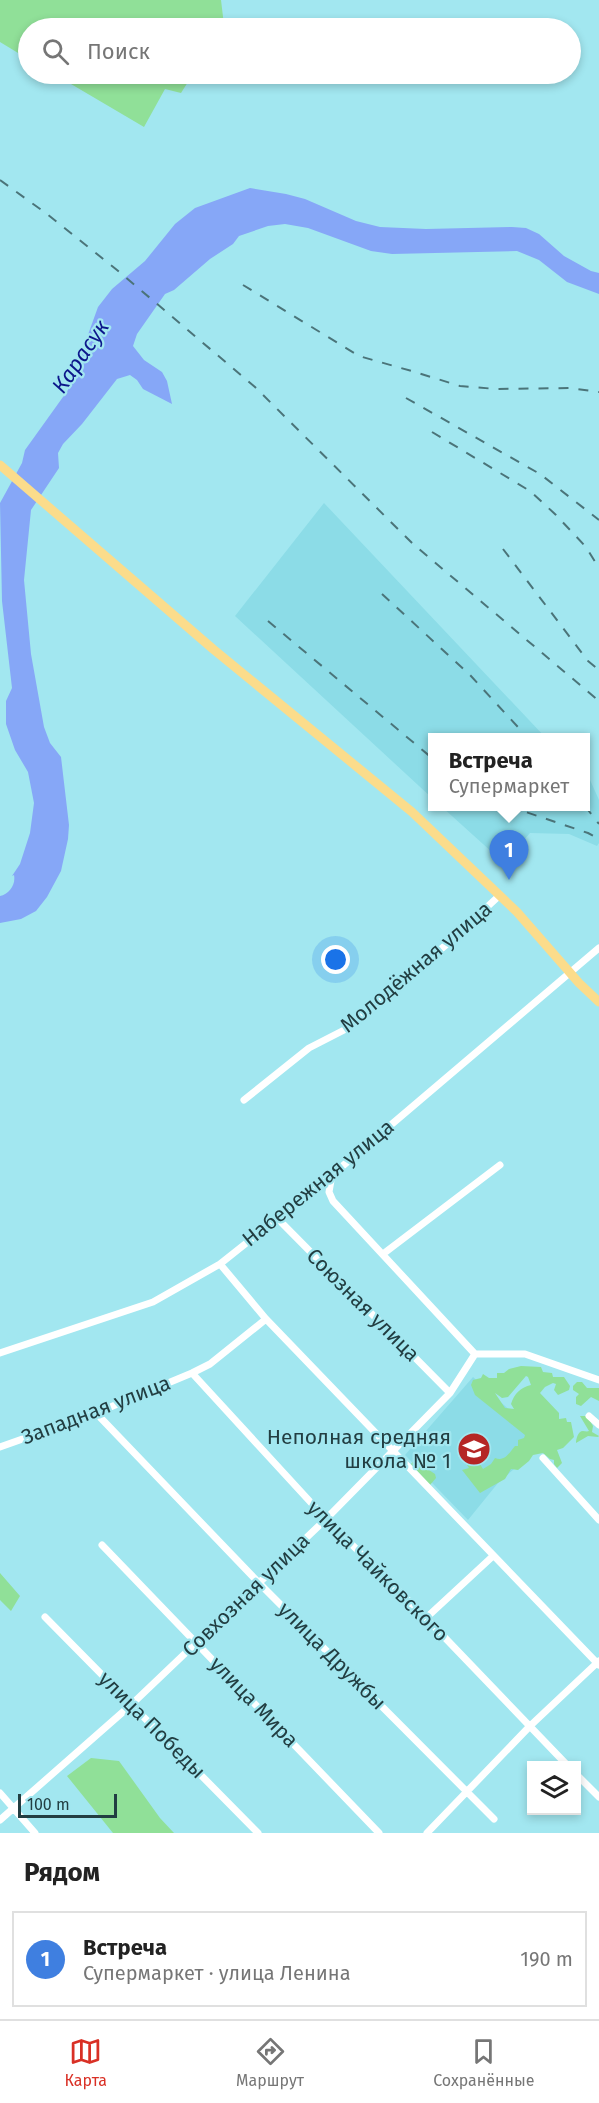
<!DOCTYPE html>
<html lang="ru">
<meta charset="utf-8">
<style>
:root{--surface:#fff;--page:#f2f2f2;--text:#222;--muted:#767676;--line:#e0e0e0;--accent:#d93025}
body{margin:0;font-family:"Fira Sans",sans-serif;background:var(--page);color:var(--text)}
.controls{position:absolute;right:18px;bottom:18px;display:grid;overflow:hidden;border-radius:0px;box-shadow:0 3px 9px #0003}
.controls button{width:54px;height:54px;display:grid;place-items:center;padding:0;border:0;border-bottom:2px solid var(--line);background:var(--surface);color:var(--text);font:30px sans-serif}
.scale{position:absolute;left:18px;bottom:15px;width:99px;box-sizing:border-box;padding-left:6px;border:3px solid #223e42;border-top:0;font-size:16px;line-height:21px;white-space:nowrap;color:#223e42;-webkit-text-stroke:4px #a2e7f0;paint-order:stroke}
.you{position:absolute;left:336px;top:960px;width:21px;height:21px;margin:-15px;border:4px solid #fff;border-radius:50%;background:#1a73e8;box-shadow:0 0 0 9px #1a73e833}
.badge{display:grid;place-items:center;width:39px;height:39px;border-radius:50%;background:var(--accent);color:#fff;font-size:20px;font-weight:700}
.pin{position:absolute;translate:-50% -50px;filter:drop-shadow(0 2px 3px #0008)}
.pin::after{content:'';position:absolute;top:32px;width:21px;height:18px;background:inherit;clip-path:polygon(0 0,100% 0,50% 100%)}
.popup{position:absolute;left:428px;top:733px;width:162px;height:78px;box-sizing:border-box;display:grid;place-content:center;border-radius:0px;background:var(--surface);filter:drop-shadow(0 2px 4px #0005);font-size:20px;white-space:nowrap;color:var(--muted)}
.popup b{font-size:22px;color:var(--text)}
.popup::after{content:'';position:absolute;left:50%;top:100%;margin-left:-12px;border:12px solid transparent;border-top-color:var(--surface)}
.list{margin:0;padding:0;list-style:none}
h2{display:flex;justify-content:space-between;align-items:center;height:78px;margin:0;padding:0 24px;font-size:26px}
h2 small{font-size:20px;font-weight:400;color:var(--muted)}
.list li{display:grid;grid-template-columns:39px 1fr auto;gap:18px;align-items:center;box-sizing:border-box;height:96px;margin:0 12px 12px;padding:0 12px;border:2px solid var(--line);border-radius:0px}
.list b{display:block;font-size:22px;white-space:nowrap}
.list p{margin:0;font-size:20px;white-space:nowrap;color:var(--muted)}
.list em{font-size:20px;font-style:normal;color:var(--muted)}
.icon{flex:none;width:33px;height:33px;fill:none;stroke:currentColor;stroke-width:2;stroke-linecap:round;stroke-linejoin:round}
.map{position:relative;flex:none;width:599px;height:1833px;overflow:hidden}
.search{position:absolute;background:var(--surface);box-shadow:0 3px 9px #0003;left:18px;right:18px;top:18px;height:66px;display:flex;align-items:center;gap:15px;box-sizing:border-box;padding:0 21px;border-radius:33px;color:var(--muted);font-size:22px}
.sheet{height:186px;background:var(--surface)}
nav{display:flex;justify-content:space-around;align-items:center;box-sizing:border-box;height:84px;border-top:2px solid var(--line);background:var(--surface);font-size:16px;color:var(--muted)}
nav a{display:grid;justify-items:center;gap:3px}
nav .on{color:var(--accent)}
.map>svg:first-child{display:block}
</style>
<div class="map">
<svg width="599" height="1833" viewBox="0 0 599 1833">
<rect width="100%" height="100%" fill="#a2e7f0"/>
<path fill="#8cdce7" d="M324,503L545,737L432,738V798L235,616Z
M586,771L599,800V843L597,846L569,834L530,833L504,863L442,807L586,806Z
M473,1377L545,1442L498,1483L468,1520L405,1455Z"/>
<path fill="#90e098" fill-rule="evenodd" d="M0,0H221L224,25L222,28H28V59L0,42Z
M54,74H193L181,93L165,89L144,127Z
M521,1366L541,1367L543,1372L552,1373L553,1377H564L570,1386L569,1390L558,1395L554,1390L556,1384L553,1383L545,1387L540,1393L559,1413V1419L566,1418L567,1422H571L574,1437L563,1448L557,1450L562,1463L557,1468L554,1464V1460L550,1459L543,1453L533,1455L529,1461L518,1470L511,1469L505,1479L480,1493L462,1470L469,1468L467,1465L472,1462L480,1464L483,1469L491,1464L495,1458C505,1462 509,1453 515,1446H518V1440L524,1438L525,1435L475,1395L471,1385L473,1380L481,1378L483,1374L489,1378H497V1373H504L509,1369ZM526,1376L528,1377L531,1385C521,1387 514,1394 511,1404L514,1409L505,1408L495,1393L502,1398L508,1397Z
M577,1382H582L587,1388H599V1401L591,1397L581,1406L576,1404V1397L579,1394L573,1390V1386Z
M580,1416H587L593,1426L592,1432L599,1436L598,1437L588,1436L576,1443C576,1439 578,1431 583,1431C585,1431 587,1432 589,1431Z
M416,1458L420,1461V1464L435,1474L436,1478L430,1485L411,1464Z
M0,1573L20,1596L11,1611L0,1600Z
M91,1758L119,1761L160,1818L174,1833H113L67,1776Z"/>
<path fill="#86a7f7" d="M250,188L286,194L305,199L356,221L380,227L426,229L512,227L526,228L539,234L564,256L591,271L599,273V294L567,282L539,260L517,251L392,254L371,251L308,228L285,224L268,226L239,236L233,244L210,259L174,290L165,294L137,334L133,346L144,360L162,372L167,381L172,404L143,389L137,380L130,375L117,379L82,424L63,444L58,453L59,468L31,510L24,580L31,654L44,727L50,743L61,757L69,825L68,839L61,871L47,897L36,911L21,919L0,923V896C9,894 16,885 14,875L12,876L20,864L30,833L34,803L28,772L15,750L6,724V701L12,688L2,601L0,503L22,463L25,450L68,390L98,307L112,289L145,261L175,224L195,208Z"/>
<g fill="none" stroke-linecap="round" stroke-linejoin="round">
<path stroke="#fff" stroke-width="7" d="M244,1100L309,1048L348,1028L447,944L500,895
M332,1175L329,1192L333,1201L475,1354
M277,1218L450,1393
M383,1254L500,1165
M220,1264L266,1319L599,1665
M0,1353L153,1302L220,1264L332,1175L599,948
M192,1373L326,1519L426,1618L568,1766
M96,1413L259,1583L494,1819
M589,1416L599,1425
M0,1447L96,1413L192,1373L210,1364L266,1319
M543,1458L599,1520
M102,1545L379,1833
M45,1617L258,1833
M426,1618L493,1556
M576,1774L599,1797
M0,1793L35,1833
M0,1820L132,1704L326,1519L450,1393L475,1354H525L599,1380
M427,1833L530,1726L599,1661"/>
<path stroke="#fbdc8b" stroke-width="9" d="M0,465L213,649L412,812L517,912L579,983L599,1002"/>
<path stroke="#4b7479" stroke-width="2" stroke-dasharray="10 10" stroke-linecap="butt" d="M0,180L47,214L117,270L255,387L413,544L599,701
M243,285L359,356L415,372L460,386L496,389L570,388L599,392
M406,398L540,474L599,520
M432,432L530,491L556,515L586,547L599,568
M503,549L588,661L599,670
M382,594L470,675L528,738
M268,621L432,758
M506,735L509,738
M508,806L588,833L599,839
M585,806L599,824"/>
</g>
<defs>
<symbol id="school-disc" viewBox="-11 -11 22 22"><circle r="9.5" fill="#b52625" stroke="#a2e7f0"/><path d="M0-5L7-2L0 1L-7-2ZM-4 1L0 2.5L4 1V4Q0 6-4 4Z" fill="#fff"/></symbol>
</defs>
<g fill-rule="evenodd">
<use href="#school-disc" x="455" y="1430" width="38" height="38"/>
</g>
<g text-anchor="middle" stroke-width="4.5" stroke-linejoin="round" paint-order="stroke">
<g font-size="21" fill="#223e42" stroke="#a2e7f0">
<text transform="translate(416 967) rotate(-40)" y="7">Молодёжная улица</text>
<text transform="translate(318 1183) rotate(-39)" y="7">Набережная улица</text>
<text transform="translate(363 1305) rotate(45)" y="7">Союзная улица</text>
<text transform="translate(96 1410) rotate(-21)" y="7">Западная улица</text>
<text transform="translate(378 1571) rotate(45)" y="7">улица Чайковского</text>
<text transform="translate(246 1595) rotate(-44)" y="7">Совхозная улица</text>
<text transform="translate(332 1656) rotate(45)" y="7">улица Дружбы</text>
<text transform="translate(254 1702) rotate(46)" y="7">улица Мира</text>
<text transform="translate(152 1725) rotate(45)" y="7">улица Победы</text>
</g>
<g font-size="21" fill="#223e42" stroke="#a2e7f0" text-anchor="end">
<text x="451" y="1444">Неполная средняя<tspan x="451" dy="24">школа № 1</tspan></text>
</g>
<g font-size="22" font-style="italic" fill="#0c178b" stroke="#a2e7f0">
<text transform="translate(80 356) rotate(-56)" y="8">Карасук</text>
</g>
</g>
</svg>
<div class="controls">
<button><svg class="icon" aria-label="layers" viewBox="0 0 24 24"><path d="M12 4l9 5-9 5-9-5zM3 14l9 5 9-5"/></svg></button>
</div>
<div class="scale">100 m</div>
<div class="you"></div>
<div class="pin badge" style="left:509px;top:880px;background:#3f7fe0">1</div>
<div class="popup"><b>Встреча</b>Супермаркет</div>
<div class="search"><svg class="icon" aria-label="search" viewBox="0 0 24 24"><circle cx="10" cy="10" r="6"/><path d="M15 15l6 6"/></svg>Поиск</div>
</div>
<section class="sheet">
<h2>Рядом<small></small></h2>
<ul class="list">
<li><span class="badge" style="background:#3f7fe0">1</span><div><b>Встреча</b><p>Супермаркет · улица Ленина</p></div><em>190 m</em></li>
</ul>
</section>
<nav>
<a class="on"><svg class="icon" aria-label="map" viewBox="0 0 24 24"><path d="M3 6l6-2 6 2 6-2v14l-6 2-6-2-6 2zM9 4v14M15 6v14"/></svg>Карта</a>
<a><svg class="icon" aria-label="directions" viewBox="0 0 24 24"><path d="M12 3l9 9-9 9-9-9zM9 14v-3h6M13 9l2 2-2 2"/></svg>Маршрут</a>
<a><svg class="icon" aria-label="saved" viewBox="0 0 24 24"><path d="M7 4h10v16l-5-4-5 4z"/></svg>Сохранённые</a>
</nav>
